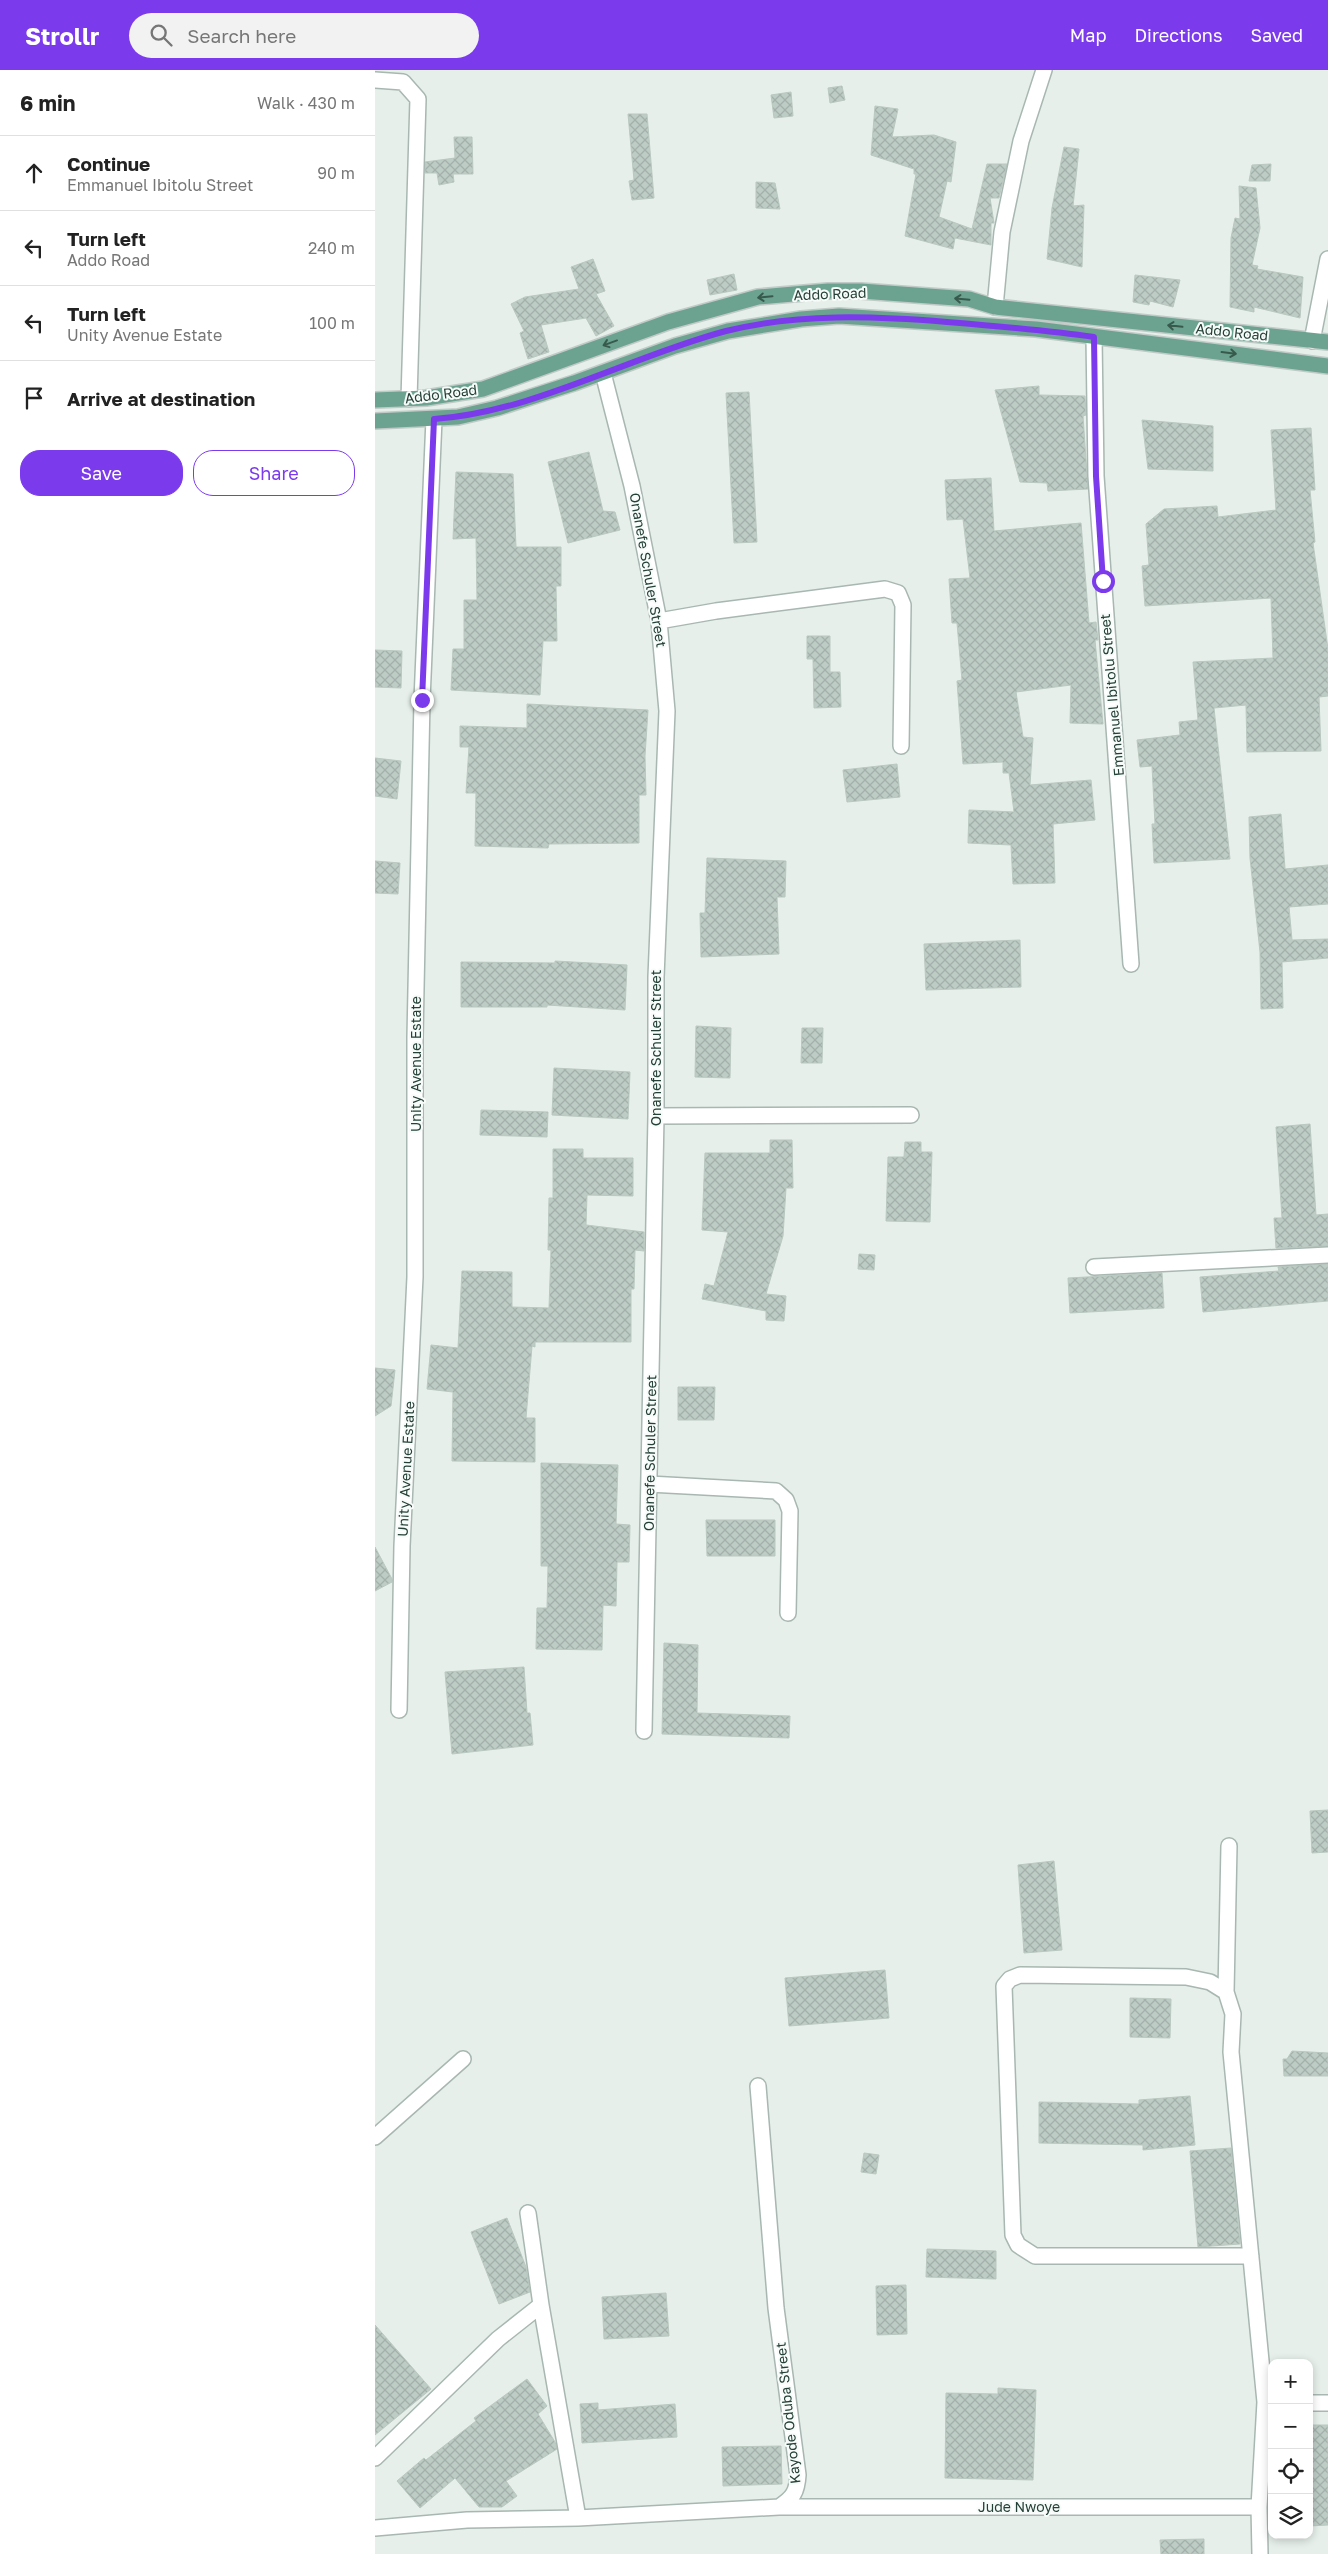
<!DOCTYPE html>
<meta charset="utf-8">
<style>
:root{--surface:#fff;--page:#f2f2f2;--text:#222;--muted:#767676;--line:#e0e0e0;--accent:#7c3aed}
body{margin:0;font-family:"Golos Text",sans-serif;background:var(--page);color:var(--text)}
.controls{position:absolute;right:15px;bottom:15px;display:grid;overflow:hidden;border-radius:10px;box-shadow:0 2px 8px #0003}
.controls button{width:45px;height:45px;display:grid;place-items:center;padding:0;border:0;border-bottom:1px solid var(--line);background:var(--surface);color:var(--text);font:25px sans-serif}
.stop{position:absolute;width:15px;height:15px;margin:-11px;border:4px solid #7c3aed;border-radius:50%;background:#fff}
.stop.end{background:#7c3aed;border-color:#fff;box-shadow:0 1px 5px #0008}
.list{margin:0;padding:0;list-style:none}
h2{display:flex;justify-content:space-between;align-items:center;height:65px;margin:0;padding:0 20px;font-size:21px}
h2 small{font-size:16px;font-weight:400;color:var(--muted)}
.list li{display:grid;grid-template-columns:32px 1fr auto;gap:15px;align-items:center;box-sizing:border-box;height:75px;padding:0 20px;border-top:1px solid var(--line)}
.list b{display:block;font-size:19px;white-space:nowrap}
.list p{margin:0;font-size:16px;white-space:nowrap;color:var(--muted)}
.list em{font-size:16px;font-style:normal;color:var(--muted)}
.actions{display:flex;gap:10px;padding:15px 20px}
.actions a{flex:1;padding:11px 0;border:1px solid var(--accent);border-radius:20px;text-align:center;font-size:18px;color:var(--accent)}
.actions .main{background:var(--accent);color:#fff}
.icon{flex:none;width:28px;height:28px;fill:none;stroke:currentColor;stroke-width:2;stroke-linecap:round;stroke-linejoin:round}
.map{position:relative;flex:none;width:953px;height:2484px;overflow:hidden}
header{display:flex;align-items:center;gap:30px;box-sizing:border-box;height:70px;padding:0 25px;background:var(--accent);color:#fff}
header strong{font-size:24px}
nav{display:flex;gap:28px;margin-inline-start:auto;font-size:18px}
.search{width:350px;height:45px;background:var(--page);display:flex;align-items:center;gap:12px;box-sizing:border-box;padding:0 18px;border-radius:28px;color:var(--muted);font-size:19px}
main{display:flex}
aside{flex:1;background:var(--surface)}
.map>svg:first-child{display:block}
</style>
<header>
<strong>Strollr</strong>
<div class="search"><svg class="icon" aria-label="search" viewBox="0 0 24 24"><circle cx="10" cy="10" r="6"/><path d="M15 15l6 6"/></svg>Search here</div>
<nav><a>Map</a><a>Directions</a><a>Saved</a></nav>
</header>
<main>
<aside>
<h2>6 min<small>Walk · 430 m</small></h2>
<ul class="list">
<li><svg class="icon" aria-label="ahead" viewBox="0 0 24 24"><path d="M12 20V5M6 11l6-6 6 6"/></svg><div><b>Continue</b><p>Emmanuel Ibitolu Street</p></div><em>90 m</em></li>
<li><svg class="icon" aria-label="left" viewBox="0 0 24 24"><path d="M17 20v-9H6M10 6l-5 5 5 5"/></svg><div><b>Turn left</b><p>Addo Road</p></div><em>240 m</em></li>
<li><svg class="icon" aria-label="left" viewBox="0 0 24 24"><path d="M17 20v-9H6M10 6l-5 5 5 5"/></svg><div><b>Turn left</b><p>Unity Avenue Estate</p></div><em>100 m</em></li>
<li><svg class="icon" aria-label="arrive" viewBox="0 0 24 24"><path d="M6 21V4h12l-3 4 3 4H6"/></svg><div><b>Arrive at destination</b></div></li>
</ul>
<div class="actions"><a class="main">Save</a><a>Share</a></div>
</aside>
<div class="map">
<svg width="953" height="2484" viewBox="0 0 953 2484">
<defs>
<pattern id="building-cross-hatch" width="8" height="8" patternUnits="userSpaceOnUse" patternTransform="scale(1.25)"><rect width="8" height="8" fill="#beccc6"/><path d="M0 0l8 8M0 8l8-8" fill="none" stroke="#a3b0ab"/></pattern>
</defs>
<rect width="100%" height="100%" fill="#e6efea"/>
<path fill="url(#building-cross-hatch)" stroke="#b9c8c0" d="M467,16L470,30L455,33L453,18Z
M416,22L418,46L399,48L396,25Z
M500,36L523,39L517,67L559,65L581,72L576,112L572,111L564,147L597,159L612,94H632L624,128H615L619,153H616V175L580,168L578,179L530,166L541,104H539V99L496,85Z
M253,44H272L279,128L257,130L254,111L259,110Z
M79,67H97L98,104H78L79,112L64,115L62,103H50V92L80,88Z
M689,77L704,79L698,136L709,135L707,197L672,189L677,138Z
M896,94L895,111H874L877,95Z
M381,112L400,113L405,139L381,138Z
M864,116L881,118L885,158L877,195L883,196L882,199L928,207L925,248L879,237V242L855,237L856,168L860,148L865,149Z
M218,189L230,221L221,224L239,256L221,266L211,248L166,255L174,282L153,289L145,263L149,261L136,234L150,227L204,219L196,197Z
M359,204L362,220L335,225L332,210Z
M760,205L805,210L798,237L775,231L774,235L758,232Z
M664,316V325L710,326L711,345L708,346L713,419L673,421L672,413L645,412L620,320Z
M374,322L382,472L359,473L351,323Z
M767,350L838,356V401L773,399Z
M936,358L940,420H935L940,472L938,473L953,579V626L944,627L946,681L872,682L871,635L839,638L855,789L779,793L777,754H780L777,696L765,697L762,670L805,665L804,652L823,650L818,592L898,588L896,528L770,536L767,496L774,495L771,454L789,439L842,436L843,447L901,440L896,360Z
M214,382L228,441L240,442L245,460L193,473L173,392Z
M81,402L138,404L141,477H186V516H181L182,571H168L165,625L76,620L78,579H89V530H102L101,468L78,469Z
M616,408L619,461L706,453L714,553L721,552L723,570H720L728,654L695,653L696,615L641,622L648,667L658,668L655,715L716,710L720,750L678,754L680,813L638,814L636,775L593,773L594,740L639,742L634,703H628V692L588,694L582,611L587,610L582,553H577L574,509L595,508L588,449L572,450L570,410Z
M432,566H455V602H465L466,637L439,638L438,589H432Z
M0,580L27,581L26,618L0,617Z
M152,634L273,640L270,686L271,725H264V773L174,774L173,778L100,776L101,723H91L94,677H85V656L152,658Z
M0,688L26,691L22,729L0,726Z
M522,694L525,727L472,732L468,700Z
M906,744L910,799L953,795V834L914,837L917,870L953,869V888L907,892L908,938L886,939L885,882L875,788L874,747Z
M332,788L411,791L410,827H402L404,884L326,887L325,843H330Z
M0,791L25,793L23,824L0,823Z
M645,870L646,917L551,920L549,874Z
M180,891L252,895L250,940L172,935V937H86V892L180,893Z
M321,956L356,958L355,1008L320,1007Z
M427,958H448L447,993H426Z
M179,998L255,1002L253,1049L177,1045Z
M106,1040L173,1042L172,1067L105,1065Z
M935,1054L941,1145L953,1144V1176L901,1178L899,1148H907L901,1057Z
M395,1070H417L418,1118H411L408,1166L391,1224L411,1226L409,1251L391,1250V1241L327,1229L330,1214L339,1216L353,1162L327,1160L330,1083H395Z
M530,1072H546V1082H557L555,1152L511,1151L513,1087H529Z
M178,1079H208V1088H258V1126L212,1125L211,1155L269,1162V1181L260,1180L259,1219H256V1272H160V1277L157,1276L151,1348H160V1392L77,1391L78,1322L52,1319L56,1275L83,1278L87,1201L137,1202V1237L174,1238L176,1180H173L174,1128H178Z
M484,1184L500,1185L499,1200L483,1199Z
M953,1194V1231L828,1242L825,1207L904,1201L903,1197Z
M787,1203L789,1238L695,1243L693,1208Z
M0,1298L20,1300L16,1336L0,1346Z
M303,1317H340L339,1350H303Z
M166,1393L243,1395L241,1454L255,1455L254,1492H242L241,1536L228,1535L227,1580L161,1579L162,1538H172L173,1496H166Z
M331,1450H400V1486H332Z
M0,1477L17,1509V1512L0,1521Z
M289,1573L323,1575L322,1643L415,1646L414,1668L287,1664Z
M149,1597L152,1643H155L158,1675L77,1684L70,1602Z
M953,1740V1782L937,1783L935,1741Z
M679,1791L687,1880L649,1883L643,1795Z
M510,1900L514,1948L414,1956L410,1908Z
M755,1928L796,1929L795,1968L755,1967Z
M917,1981L953,1983V2006H909L908,1989H912Z
M815,2026L820,2075L768,2080V2075L664,2073V2032L764,2034V2030Z
M856,2078L865,2174L823,2177L815,2081Z
M489,2083L504,2085L501,2104L486,2102Z
M132,2148L151,2197L155,2222L124,2234L96,2162Z
M552,2179L621,2181V2209L551,2207Z
M531,2215L532,2264L502,2265L501,2216Z
M291,2223L294,2266L229,2269L227,2227Z
M0,2255L56,2319L0,2365Z
M152,2309L172,2336L163,2344L180,2372L182,2379L131,2411L142,2426L127,2437H104L80,2408L45,2438L22,2411L49,2388L51,2390L101,2351L99,2348Z
M623,2318L661,2320L658,2410L570,2408L571,2323L623,2324Z
M223,2333V2340L300,2334L302,2367L207,2373L205,2334Z
M934,2355H953V2455L934,2456Z
M406,2376L407,2414L348,2416L347,2377Z
M829,2469V2484H786L785,2470Z"/>
<g fill="none" stroke-linecap="round" stroke-linejoin="round">
<defs>
<path id="minor" d="M0,10L28,12L43,29L34,329
M620,237L627,162L646,71L669,0
M719,267L721,406L756,894
M937,271L953,189
M228,303L257,416L284,551L292,641L281,907V1046L269,1661
M284,551L341,541L510,519L523,523L528,535L526,676
M281,1046L536,1045
M719,1197L953,1185
M274,1414L401,1421L411,1430L415,1441L413,1543
M24,1640L27,1476L40,1207V967L47,630L59,349
M851,1922L854,1776
M0,2067L88,1989
M153,2143L166,2235
M876,2186H660L643,2175L638,2165L629,1916L635,1909L645,1905L811,1907L835,1912L851,1922L858,1944L856,1982L890,2332L884,2437L885,2484
M934,2333H953
M0,2388L123,2269L166,2235L203,2448
M404,2437H884
M0,2458L92,2450L203,2448L404,2437C418,2428 422,2422 423,2405L401,2238L383,2016"/>
<path id="major" d="M0,330L51,328L108,319L293,252L383,227L453,221H486L594,229L620,237L953,272
M0,351L83,347L122,338L199,313L300,276L353,261L426,249L464,246L661,259L953,296"/>
</defs>
<use href="#minor" stroke="#a8b7b1" stroke-width="18"/>
<use href="#major" stroke="#c2cac7" stroke-width="18"/>
<use href="#minor" stroke="#fff" stroke-width="15"/>
<use href="#major" stroke="#6ca390" stroke-width="15"/>
</g>
<defs><path id="oneway-shaft" d="M-6 0H5M1.5-3L5.5 0L1.5 3" fill="none" stroke-width="1.6" stroke-linecap="round" stroke-linejoin="round" transform="scale(1.25)"/></defs>
<g stroke="#375a4d">
<use href="#oneway-shaft" transform="translate(390 227) rotate(174)"/>
<use href="#oneway-shaft" transform="translate(587 229) rotate(-175)"/>
<use href="#oneway-shaft" transform="translate(800 256) rotate(-174)"/>
<use href="#oneway-shaft" transform="translate(235 273) rotate(160)"/>
<use href="#oneway-shaft" transform="translate(854 283) rotate(7)"/>
</g>
<g fill="none" stroke-linecap="round" stroke-linejoin="round">
<path stroke="#7c3aed" stroke-width="6" d="M47,630L59,349C156,343 256,286 351,261C424,243 498,246 572,252C621,256 670,260 719,267L721,406L728,511"/>
</g>
<g text-anchor="middle" stroke-width="4" stroke-linejoin="round" paint-order="stroke">
<g font-size="14" fill="#254137" stroke="#f7fbf9">
<text transform="translate(455 224) rotate(-2)" y="5">Addo Road</text>
<text transform="translate(857 262) rotate(6)" y="5">Addo Road</text>
<text transform="translate(66 324) rotate(-7)" y="5">Addo Road</text>
<text transform="translate(273 500) rotate(80)" y="5">Onanefe Schuler Street</text>
<text transform="translate(737 625) rotate(-95)" y="5">Emmanuel Ibitolu Street</text>
<text transform="translate(281 978) rotate(-90)" y="5">Onanefe Schuler Street</text>
<text transform="translate(41 994) rotate(-90)" y="5">Unity Avenue Estate</text>
<text transform="translate(275 1383) rotate(-89)" y="5">Onanefe Schuler Street</text>
<text transform="translate(31 1399) rotate(-87)" y="5">Unity Avenue Estate</text>
<text transform="translate(413 2343) rotate(-96)" y="5">Kayode Oduba Street</text>
<text x="644" y="2442">Jude Nwoye</text>
</g>
</g>
</svg>
<div class="controls">
<button>+</button>
<button>−</button>
<button><svg class="icon" aria-label="locate" viewBox="0 0 24 24"><circle cx="12" cy="12" r="6"/><path d="M12 2v4M12 18v4M2 12h4M18 12h4"/></svg></button>
<button><svg class="icon" aria-label="layers" viewBox="0 0 24 24"><path d="M12 4l9 5-9 5-9-5zM3 14l9 5 9-5"/></svg></button>
</div>
<div class="stop" style="left:728px;top:511px"></div>
<div class="stop end" style="left:47px;top:630px"></div>
</div>
</main>
